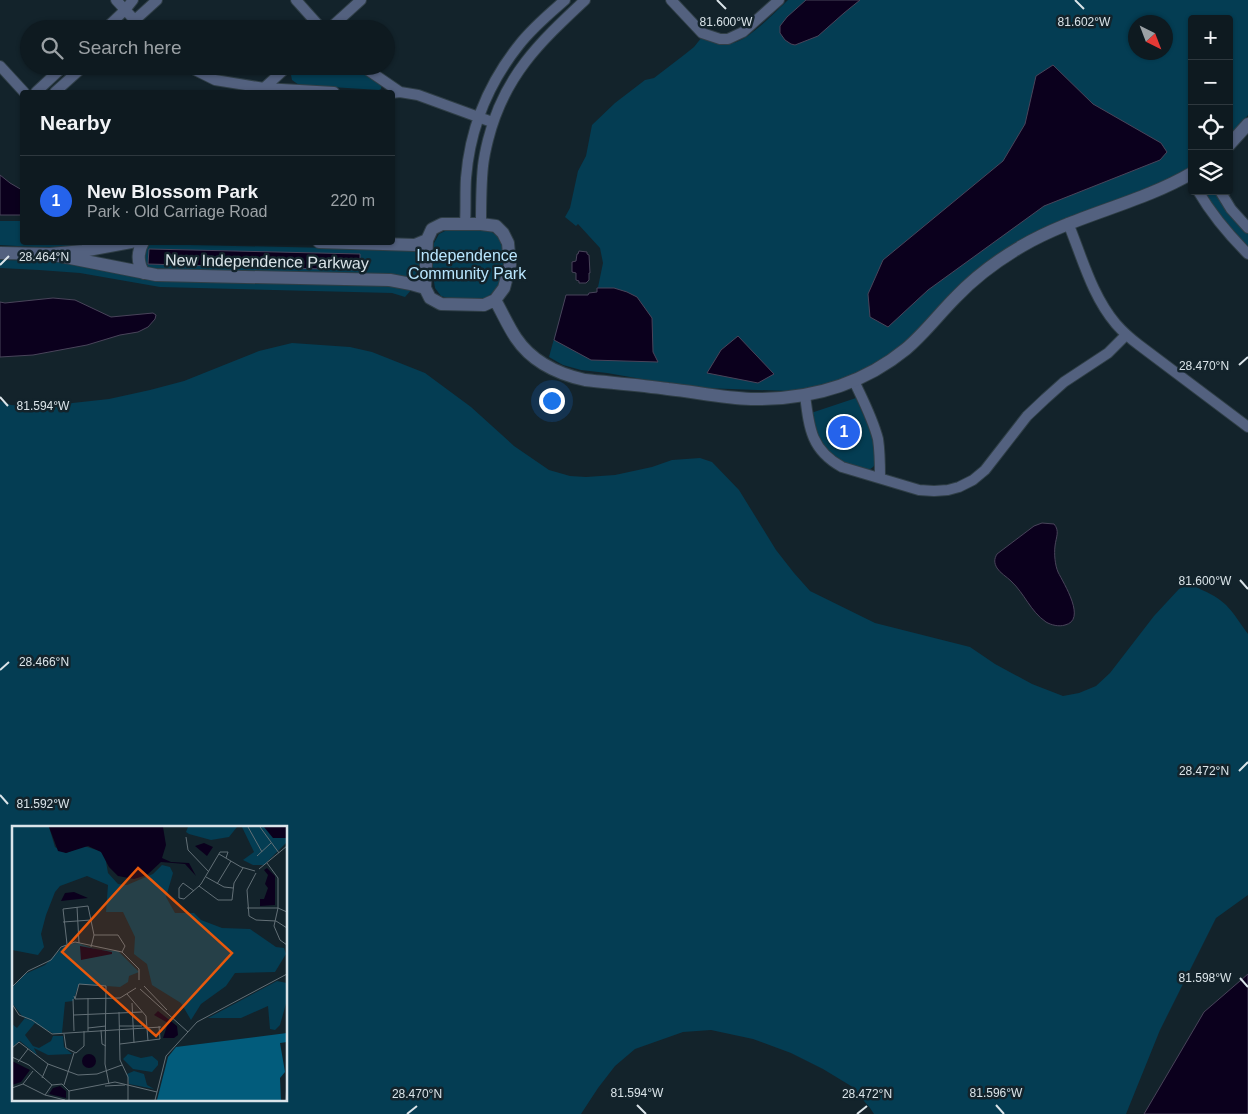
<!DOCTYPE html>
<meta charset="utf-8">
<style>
:root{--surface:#0e1a20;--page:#172329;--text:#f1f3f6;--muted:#9ba1a5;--line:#2e383e;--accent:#2563eb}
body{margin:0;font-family:Helvetica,sans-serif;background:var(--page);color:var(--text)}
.controls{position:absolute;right:15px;top:15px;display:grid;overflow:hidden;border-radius:5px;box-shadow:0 1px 4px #0004}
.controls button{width:45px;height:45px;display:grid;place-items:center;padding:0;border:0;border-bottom:1px solid var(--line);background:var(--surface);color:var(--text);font:25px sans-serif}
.compass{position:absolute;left:1128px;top:15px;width:45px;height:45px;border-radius:50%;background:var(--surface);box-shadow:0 1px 4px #0004;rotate:138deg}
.you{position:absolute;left:551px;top:400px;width:18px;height:18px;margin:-12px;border:4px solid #fff;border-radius:50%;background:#1a73e8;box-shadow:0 0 0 8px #1a73e833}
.badge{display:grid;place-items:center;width:32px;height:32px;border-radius:50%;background:var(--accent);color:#fff;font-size:16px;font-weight:700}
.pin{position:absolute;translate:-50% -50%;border:2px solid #fff;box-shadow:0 1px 5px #0006}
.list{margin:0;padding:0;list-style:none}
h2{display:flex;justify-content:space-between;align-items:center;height:65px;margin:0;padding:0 20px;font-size:21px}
h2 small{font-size:16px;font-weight:400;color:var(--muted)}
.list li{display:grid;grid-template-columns:32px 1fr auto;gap:15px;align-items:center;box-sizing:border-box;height:90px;padding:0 20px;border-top:1px solid var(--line)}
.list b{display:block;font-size:19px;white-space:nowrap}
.list p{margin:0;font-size:16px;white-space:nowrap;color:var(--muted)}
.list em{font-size:16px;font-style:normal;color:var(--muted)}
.icon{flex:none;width:28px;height:28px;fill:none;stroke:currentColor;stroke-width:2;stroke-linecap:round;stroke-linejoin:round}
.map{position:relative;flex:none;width:1248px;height:1114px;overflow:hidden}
.search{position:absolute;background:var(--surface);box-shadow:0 1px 4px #0004;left:20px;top:20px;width:375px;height:55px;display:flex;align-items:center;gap:12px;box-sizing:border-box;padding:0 18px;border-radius:28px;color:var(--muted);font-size:19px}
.panel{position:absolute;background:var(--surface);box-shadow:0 1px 4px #0004;left:20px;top:90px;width:375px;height:155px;border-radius:5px}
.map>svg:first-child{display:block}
</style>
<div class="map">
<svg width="1248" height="1114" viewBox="0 0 1248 1114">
<rect width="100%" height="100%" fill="#13232b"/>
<path fill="#043d53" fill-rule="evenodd" d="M788,0H1248V115L1240,126L1229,138V19H1192V167L1170,179L1046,228L895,351L849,378L809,388L788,391L704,388L659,382L607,373L581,370L563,365L549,357L566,295H588L589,293L597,292L603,263L600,248L578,224L576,226L565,217L570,208L578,171L586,156L592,125L615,103L645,80L654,78L684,55L694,47L702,37C712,40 723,45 733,43C750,39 775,12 788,0ZM1136,22H1166V52H1136Z
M296,66H355L382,84L381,89L379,90L299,85L292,80L291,75Z
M1202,191H1216L1242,227L1248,233V250L1241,243Z
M0,221H22V242L113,243L52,248L0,245Z
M447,230H489L497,236L502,244L503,271L498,288L485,299H450L441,296L435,288L432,269L433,258L434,243L439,234Z
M147,244L421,250V278L152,270L147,268L143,260Z
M0,260L49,261L107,268L413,288L405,297L392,293L160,287L80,273L39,270L0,268Z
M292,343L350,347L372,352L425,373L471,407L514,446L549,470L570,476L586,477L615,475L652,467L672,460L700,458L712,462L739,490L776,550L794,573L810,591L875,623L970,647L995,664L1032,684L1063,696L1079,693L1096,686L1110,673L1154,616L1179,589C1188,584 1194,586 1202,590C1228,601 1232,612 1248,634V895L1216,918L1160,1030L1126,1114H874L870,1108L851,1086L823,1069L791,1053L753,1039L711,1030L683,1032L635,1049L615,1066L598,1088L581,1114H0V401L11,405L36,407L109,399L150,390L184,381L259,351ZM14,828H286V1100H14Z
M856,398L866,421L874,441L876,463L873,467L869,470C859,467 847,465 838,460C820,452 816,430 811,413Z"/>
<path fill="#0b001d" stroke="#49445a" d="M806,0H860L844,13L818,36L795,45L791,44L785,40L780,33V26L787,17Z
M1053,65L1093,104L1161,143L1167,152L1160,160L1044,206L928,290L888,327L870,317L868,294L883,260L1003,161L1025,124L1036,76Z
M0,175L10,183L22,190V215H0Z
M149,249L360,254V270L148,264Z
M579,251L587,252V254L589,255L590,273H589V280L586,283H579V281L576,280V273L572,272V262L576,261L577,254H578Z
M597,288H614L627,292L637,297L652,318L653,352L658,362L591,360L554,340L566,295H588L589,293L597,292Z
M53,298L75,300L111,317L153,313L156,315L155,319L148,327L138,332L120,335L87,345L33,355L0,357V302L5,303Z
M738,336L774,374L758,383L707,373L721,350Z
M1042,523L1054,524C1060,531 1056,537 1055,546C1054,554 1055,565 1058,572C1064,584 1087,620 1065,625C1059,627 1051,625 1046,622C1030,611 1025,594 1011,581C1007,577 1000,573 997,568C994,563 994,559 997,554L1034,526Z
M1248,974V1114H1144L1204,1012Z"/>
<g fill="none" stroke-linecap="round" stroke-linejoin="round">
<defs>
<path id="minor" d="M116,0L143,29
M296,0L322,29
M671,0L702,33L720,39H728L743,32L779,0
M105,29L125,10L133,0
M125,29L157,0
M329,29L361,0
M0,66L24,92
M187,66L215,80L264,88L334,92
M362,66L400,92
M264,88L288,66
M36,92L64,66
M55,92L84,66
M392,93L400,92L418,95L492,122
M1198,191C1212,215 1228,234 1248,254
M1220,191L1231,209L1248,228
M1068,223C1082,257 1092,296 1116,324C1123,332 1131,339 1139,345L1248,427
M465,224C466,208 465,193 466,178C470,128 488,84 519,45C532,28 549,14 565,0
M481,224C481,205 481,185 483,166C484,157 486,148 488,140C504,76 539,43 585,0
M854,381C863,400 873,419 878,439C880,452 880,465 880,478
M805,395C809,428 811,450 842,467L919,490L934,491L948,490L959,487L973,480L985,470L1027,416L1045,399L1064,382L1108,353L1126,335"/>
<path id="tertiary" d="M1229,145L1248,124
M442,224H481L496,226L503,233L508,243L510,265L504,288L495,300L484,305L441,304L430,298L425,288L427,240L432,229Z
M143,242C137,253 137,263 144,273
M319,242L415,245L427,240
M0,253L50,254L83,251L131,242
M50,254L156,275L390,280L411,284L425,288
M495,300C502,312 508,326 516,338C532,362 558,374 585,380C613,383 641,385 668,389C696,392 723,398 751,399C808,400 862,385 906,349C924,334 939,314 956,297C975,277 998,260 1022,246C1075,215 1139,204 1192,173"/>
</defs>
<use href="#minor" stroke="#2f3e46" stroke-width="12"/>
<use href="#tertiary" stroke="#2f3e46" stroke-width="14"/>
<use href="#minor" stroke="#53617f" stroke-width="10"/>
<use href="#tertiary" stroke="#53617f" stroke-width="12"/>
</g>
<path fill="none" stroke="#dae4e9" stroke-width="2" d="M717,0L726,9M1075,0L1084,9M0,265L9,256M1239,365L1248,357M0,397L8,406M1240,580L1248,589M0,670L9,662M1239,771L1248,762M0,795L8,804M1240,978L1248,987M637,1105L646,1114M996,1105L1004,1114M407,1114L417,1106M857,1114L867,1106"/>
<g text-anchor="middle" stroke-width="5" stroke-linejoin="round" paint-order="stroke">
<g font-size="16" fill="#b9e6fe" stroke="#13232b">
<text x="467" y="261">Independence<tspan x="467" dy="18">Community Park</tspan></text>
</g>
<g font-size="16" fill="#dae4e9" stroke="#13232b">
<text transform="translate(267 261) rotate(1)" y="6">New Independence Parkway</text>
</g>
</g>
<g transform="translate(12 826)">
<rect width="275" height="275" fill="#13232b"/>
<path d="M0,1H37L43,21L54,27L72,20L88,25L93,30L96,47L106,58L115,59L141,48L150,39L158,41L161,47L154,71L163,87H182L189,94L210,102L238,103L264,121L272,122L274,128L263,146L223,147L214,160L189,178L179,194L169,177L140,159L135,138L122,128L123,111L111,86H94L96,59L75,50L48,60L43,66L34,89L29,108L32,121L26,129L0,124ZM176,1H225L217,11L199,14L177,8L174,6ZM230,1H275V16L252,39H241L231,34L242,26ZM66,117L86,124L106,125L127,146L117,150L116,156L108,161L67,158L61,175L53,176L50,207L42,208L10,190L0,177V162L13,148L33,139L54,118ZM265,155L275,157V174L268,199L263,204L258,203L256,180L229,192H196ZM13,192L23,197L13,209L21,220L27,222L39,215L41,210H51L52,221L60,228L36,229L22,222L25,229L8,215L0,221V198L5,202ZM116,228L129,232L140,230L146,235V239L140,246L121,243L111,233ZM122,245L132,248L135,259L142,263L117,258L115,248Z" fill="#043d53"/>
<path d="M275,207V216L268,217L273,246L268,252L269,274H145L156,231L164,221Z" fill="#025c7c"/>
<path d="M37,1H151L154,19L150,32L159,36L177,37L184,50L173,38L149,36L135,49L122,53L106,50L97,41L89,26L76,20L54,27L46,25ZM252,1H275V12H261ZM192,17L201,21L195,30L183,20ZM255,42L263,50V79L248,80V73H252L256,62L253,58L256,49L252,44ZM62,66L76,72L49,75L53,67ZM68,120L100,126V128L69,134ZM146,185L165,200L166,209L162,212H151L156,197L142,189ZM70 235a7 7 0 1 1 14 0a7 7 0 1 1-14 0ZM0,235L18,244L9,256L0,259ZM48,260L54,265V272L37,268L41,262Z" fill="#0b001d"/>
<path fill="none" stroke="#637077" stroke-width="1" d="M236,1L250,26M248,1L267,27M174,11L176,24L197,46M207,28L229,41L243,45M245,30L259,17M255,37L266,52V82L262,100L268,114L275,119M247,43L275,20M244,47L235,64L237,90L244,94L264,95L275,102M194,51L212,61L221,62M205,58L219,35M187,60L206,74H220L222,57L231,42M182,65L171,57L167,62V72L172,73L187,60L189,58L208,26H216L214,32M65,81L67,117M235,82H266L275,86M51,96L79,94M82,109H106L113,120L110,126M55,118L51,83L76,80L82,109L79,121M132,160L155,184M0,161L16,145L39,134L49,121L63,116L110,126L127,143V154M128,163L176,206M115,168L134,190L136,215M62,170L63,173L67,158L94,160L93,238L97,258M76,172V205M61,173L62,205M63,173L108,172L124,162M120,177L122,217M0,178L7,189L20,194L40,208L149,201M107,186L108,234L116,251V274M62,189L130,186M107,200H130M76,202L94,200M89,204L90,218L94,220M52,208L54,222L64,227L72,220V205M108,218L148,213L147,200M0,222L7,216L36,238L66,249L85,248L110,239M0,231L17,239L40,259M6,236L16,223M30,252L36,238M11,258L33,269L53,274M52,259L62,227M93,260L113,259M0,262L11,258L21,245M57,265L103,256L145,266M33,269L40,259L50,258L57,265V274M143,274L154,230L185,196L275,148M274,274L275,254"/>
<path fill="#e8590c" fill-opacity="0.15" stroke="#e8590c" stroke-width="2.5" d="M126,42L220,127L144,210L50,126Z"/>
<rect width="275" height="275" fill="none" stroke="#dae4e9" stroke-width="2.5"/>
</g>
<g font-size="12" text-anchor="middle" fill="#dae4e9" stroke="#13232b" stroke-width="5" stroke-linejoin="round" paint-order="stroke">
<text x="726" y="26">81.600°W</text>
<text x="1084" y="26">81.602°W</text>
<text x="44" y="261">28.464°N</text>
<text x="1204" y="370">28.470°N</text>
<text x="43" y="410">81.594°W</text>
<text x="1205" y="585">81.600°W</text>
<text x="44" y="666">28.466°N</text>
<text x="1204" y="775">28.472°N</text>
<text x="43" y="808">81.592°W</text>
<text x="1205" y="982">81.598°W</text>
<text x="637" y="1097">81.594°W</text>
<text x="996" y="1097">81.596°W</text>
<text x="417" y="1098">28.470°N</text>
<text x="867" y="1098">28.472°N</text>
</g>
</svg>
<div class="controls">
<button>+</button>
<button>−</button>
<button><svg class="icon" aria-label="locate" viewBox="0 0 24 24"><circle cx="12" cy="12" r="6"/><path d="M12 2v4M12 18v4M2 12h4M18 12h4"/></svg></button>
<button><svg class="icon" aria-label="layers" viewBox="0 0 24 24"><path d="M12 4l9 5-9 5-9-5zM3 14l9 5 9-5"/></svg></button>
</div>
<svg class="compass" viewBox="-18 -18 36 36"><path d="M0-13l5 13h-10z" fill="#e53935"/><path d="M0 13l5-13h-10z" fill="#9ba1a5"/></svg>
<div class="you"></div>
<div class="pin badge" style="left:844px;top:432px">1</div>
<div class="search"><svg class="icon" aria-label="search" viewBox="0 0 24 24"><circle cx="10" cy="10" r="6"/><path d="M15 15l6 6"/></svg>Search here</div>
<section class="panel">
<h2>Nearby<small></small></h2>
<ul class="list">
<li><span class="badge">1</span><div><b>New Blossom Park</b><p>Park · Old Carriage Road</p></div><em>220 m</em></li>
</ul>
</section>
</div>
